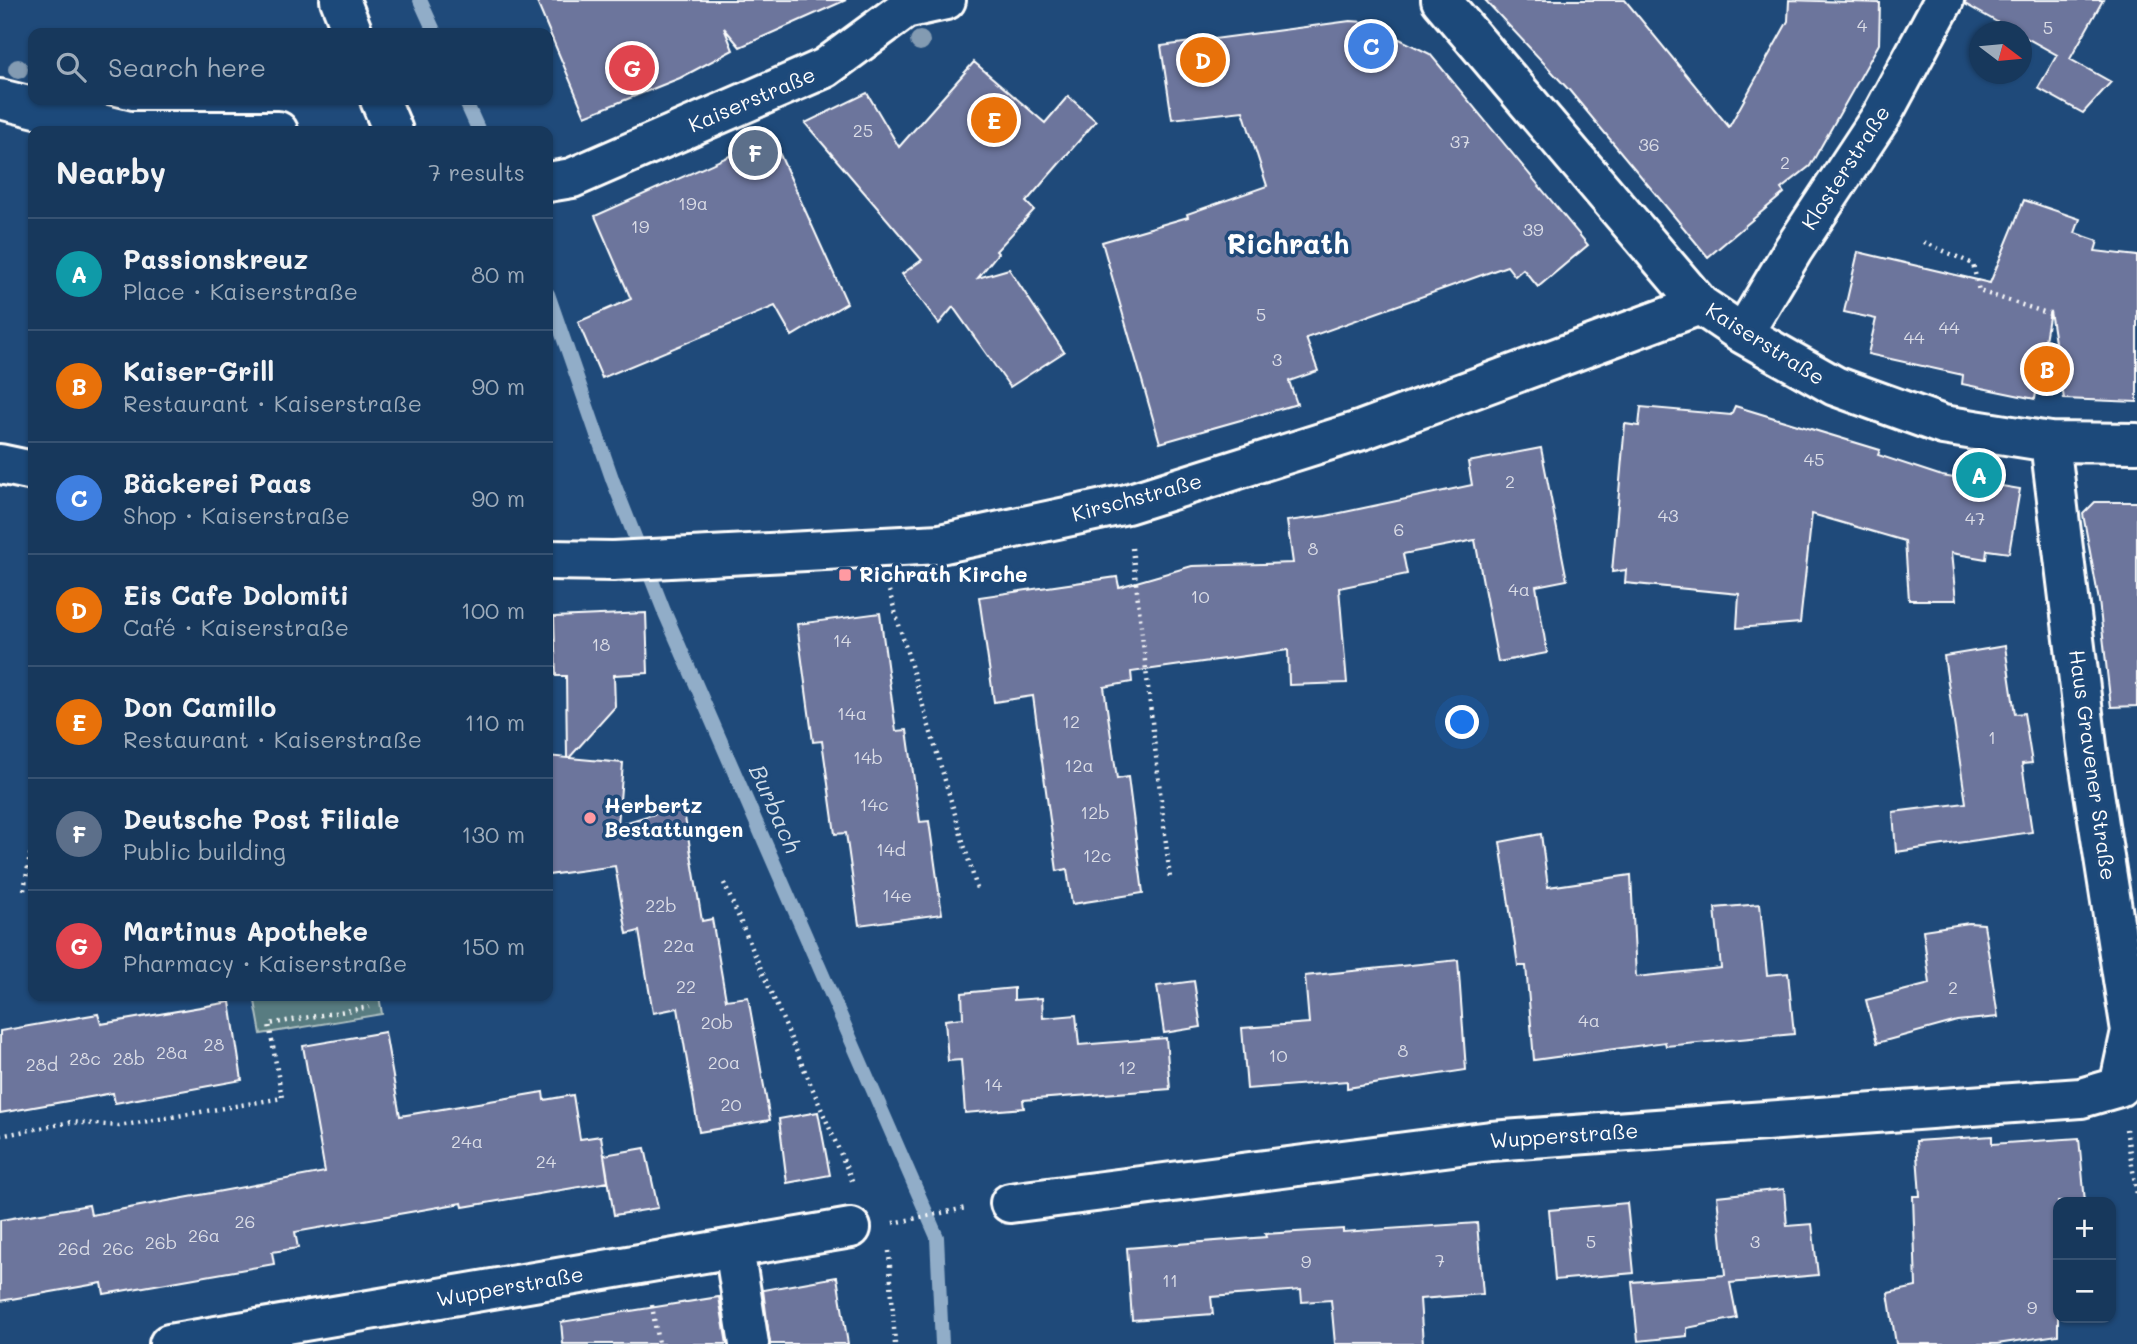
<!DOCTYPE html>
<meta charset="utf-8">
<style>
:root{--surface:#17385c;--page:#244365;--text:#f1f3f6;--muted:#9eacbb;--line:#365272;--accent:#90b9f0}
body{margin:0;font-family:Mali,sans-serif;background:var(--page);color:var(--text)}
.controls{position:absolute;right:21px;bottom:21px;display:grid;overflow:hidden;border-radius:14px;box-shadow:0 2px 5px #0004}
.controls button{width:63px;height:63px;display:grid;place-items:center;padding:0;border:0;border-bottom:2px solid var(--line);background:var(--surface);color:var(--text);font:35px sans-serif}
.compass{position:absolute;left:1969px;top:21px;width:63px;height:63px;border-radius:50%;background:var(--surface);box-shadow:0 2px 5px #0004;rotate:106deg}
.you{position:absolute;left:1463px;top:723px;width:24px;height:24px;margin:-18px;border:5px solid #fff;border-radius:50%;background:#1a73e8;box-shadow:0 0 0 10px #1a73e833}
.badge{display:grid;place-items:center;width:46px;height:46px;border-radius:50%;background:var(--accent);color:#fff;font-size:23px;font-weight:700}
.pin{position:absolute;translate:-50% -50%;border:4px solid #fff;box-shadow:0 2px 7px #0006}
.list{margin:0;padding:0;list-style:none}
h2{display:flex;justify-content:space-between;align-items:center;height:91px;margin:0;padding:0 28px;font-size:30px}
h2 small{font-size:23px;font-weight:400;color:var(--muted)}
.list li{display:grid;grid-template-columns:46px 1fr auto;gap:21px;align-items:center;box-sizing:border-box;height:112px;padding:0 28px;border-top:2px solid var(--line)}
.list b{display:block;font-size:26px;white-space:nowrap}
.list p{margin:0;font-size:23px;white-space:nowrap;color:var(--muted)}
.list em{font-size:23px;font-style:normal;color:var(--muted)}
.icon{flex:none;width:38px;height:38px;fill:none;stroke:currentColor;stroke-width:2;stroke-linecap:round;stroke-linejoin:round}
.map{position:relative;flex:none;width:2137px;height:1344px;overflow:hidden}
.search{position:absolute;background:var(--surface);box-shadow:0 2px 5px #0004;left:28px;top:28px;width:525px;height:77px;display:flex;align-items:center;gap:18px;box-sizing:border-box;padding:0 24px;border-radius:14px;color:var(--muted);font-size:26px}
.panel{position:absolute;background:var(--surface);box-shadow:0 2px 5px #0004;left:28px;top:126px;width:525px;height:875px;border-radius:14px}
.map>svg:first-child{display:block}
</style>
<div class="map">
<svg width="2137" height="1344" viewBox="0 0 2137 1344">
<rect width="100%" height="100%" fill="#1f4a7a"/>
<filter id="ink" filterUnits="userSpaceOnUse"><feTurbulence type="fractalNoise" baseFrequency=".0143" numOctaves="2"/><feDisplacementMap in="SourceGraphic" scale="14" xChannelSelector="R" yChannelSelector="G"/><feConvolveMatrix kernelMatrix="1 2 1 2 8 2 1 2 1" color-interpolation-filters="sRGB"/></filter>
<g filter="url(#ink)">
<path fill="#587c81" stroke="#acbec0" stroke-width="2" d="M254,996H379L382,1014L261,1034Z"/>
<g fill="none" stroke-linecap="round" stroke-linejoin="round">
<path stroke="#91adc8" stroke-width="14" d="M420,0L435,33
M465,100L479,131
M548,294L613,481L664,611L937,1237L942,1344"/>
</g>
<path fill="#6c759c" stroke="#fff" stroke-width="2" d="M536,0H846L740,47L724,28L733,50L680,78L585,116Z
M1485,0H1625L1729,127L1788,21L1789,0L1880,3L1879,44L1810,166L1781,189L1784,193L1708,257L1569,90Z
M1966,0H2103L2070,59L2111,82L2083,113L2038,88L2057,55L2021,35V32H2015L1965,4Z
M1350,21L1365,22L1430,54L1588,245L1538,287L1523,269L1515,276L1507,266L1306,338L1318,371L1289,381L1297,404L1160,443L1102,242L1188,217L1187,214L1267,186L1243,111L1172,119L1161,46Z
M974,62L1045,123L1068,96L1096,121L1026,202L1034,210L996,251L998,253L978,278L1009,269L1064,352L1010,387L953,307L939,324L902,274L922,260L805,123L867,93L899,147Z
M772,137L847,303L792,336L775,306L602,378L578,322L631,299L595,216Z
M2024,200L2080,219L2075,233L2098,241L2095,251L2137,256V402L2064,399L2050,311L2035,399L1962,384L1963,375L1868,354L1876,319L1844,312L1858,252L1990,283Z
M1735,406L1880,450L1878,455L1942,476L2020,489L2009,553L1987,550L1986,559L1951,553L1956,600H1909L1905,541L1812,514L1800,623L1737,628L1739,594L1625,583L1626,570L1612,572L1625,424L1639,426L1641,407L1731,415Z
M1541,448L1567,580L1536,586L1547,653L1498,662L1475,540L1403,554L1407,574L1339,588L1347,683L1289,685L1288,650L1131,672L1132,682L1104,687L1117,779L1128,777L1143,893L1072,904L1067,869L1057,871L1033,696L994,702L979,597L1117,577L1119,587L1192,566L1293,563L1287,521L1326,516L1472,485L1468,462Z
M2095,502H2137V706L2111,707L2099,601L2083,514Z
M646,613L648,673L614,675L615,707L569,758L623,763L618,825L683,805L702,921L712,919L726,1000L748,997L770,1120L699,1132L678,1008L653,1013L639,931L627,934L615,866L548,875V756L567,758L566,676H556L554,617Z
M880,613L896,731L907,730L920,822L929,821L942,914L859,925L846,833L835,834L822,741L813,742L797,624Z
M2005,646L2015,714L2024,713L2032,763L2022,764L2032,832L1896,852L1893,812L1966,803L1944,656Z
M1541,834L1548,887L1631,875L1636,977L1721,968L1715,908L1760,904L1767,975L1788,973L1794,1034L1666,1046L1665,1042L1534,1060L1526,966H1518L1500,842Z
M1969,923L1984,924L1998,1017L1957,1021L1877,1043L1866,1000L1930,984L1923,930Z
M1458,960L1466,1070L1347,1088V1081L1247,1089L1242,1028L1309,1023L1305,976Z
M1194,981L1201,1027L1164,1033L1157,986Z
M1014,988V1000L1042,998L1043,1018L1076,1015L1079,1045L1166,1038L1170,1089L1023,1100L1024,1108L965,1113L961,1060L948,1061L945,1020L963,1018L962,993Z
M230,1002L242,1080L115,1103L113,1093L0,1113V1031L98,1014L101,1024Z
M385,1032L400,1116L543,1092L544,1100L573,1095L580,1139L601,1136L608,1182L463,1207L462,1203L295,1232L298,1248L272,1252L274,1264L104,1294L102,1283L0,1301V1220L89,1205L91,1215L325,1172L303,1046Z
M818,1112L830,1175L787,1183L779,1119Z
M1992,1136V1144L2079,1138L2085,1202H2058V1335L1997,1344H1896L1888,1293L1916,1287L1913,1196H1920L1916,1141Z
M645,1148L658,1208L614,1215L604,1155Z
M1784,1189L1787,1226L1812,1224L1818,1275L1730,1283L1737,1318L1687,1328V1336L1638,1341L1632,1282L1725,1275L1717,1196Z
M1627,1203L1634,1273L1555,1280L1549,1210Z
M1477,1223L1483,1294L1420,1299L1423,1344H1335L1331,1300L1302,1302L1301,1290L1211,1297L1213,1314L1132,1320L1127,1248L1266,1237L1265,1234L1343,1229V1232Z
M837,1277L848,1344H770L763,1290Z
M719,1297L727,1344H563L561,1322Z"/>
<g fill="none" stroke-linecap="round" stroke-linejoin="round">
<defs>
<path id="minor" d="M340,0L353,33
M1441,0L1700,305L1743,334L1835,386L1943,425L2050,442L2137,443
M0,99L129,131H278
M380,100L393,131
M548,182L572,178L825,68L905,9L946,0
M1743,334L1793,250L1882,115L1944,0
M0,464L33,471
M548,560L613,561L940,544L1127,504L1362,430L1700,305
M1010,1203L1491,1141L2081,1098L2119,1087L2131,1031L2088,754L2050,442
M734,1248L749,1344
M169,1344L851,1228"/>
</defs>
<use href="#minor" stroke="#fff" stroke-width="44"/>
<path stroke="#fff" stroke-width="4.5" stroke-dasharray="2 5" stroke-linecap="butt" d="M1924,242L1973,264L1979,291L2050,314
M1132,548L1170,878
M889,591L978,892
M724,883L854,1185
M24,890L33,838
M2126,1129L2137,1195
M0,1136L71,1122L119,1126L282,1098L269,1024L369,1007
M893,1223L966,1208
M889,1251L895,1344
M652,1305L658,1344"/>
<use href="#minor" stroke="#1f4a7a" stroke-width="38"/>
</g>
<g fill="#839bb2">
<circle cx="920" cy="41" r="10"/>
<circle cx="18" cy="69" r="10"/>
</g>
</g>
<g fill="#ff9aa2" stroke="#1f4a7a" stroke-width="2.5">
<rect x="838" y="568" width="14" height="14" rx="3.5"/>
<circle cx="590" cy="818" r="7"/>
</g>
<g text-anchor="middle" stroke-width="7" stroke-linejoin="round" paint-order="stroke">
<g font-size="18" fill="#dadce6">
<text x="1862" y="32">4</text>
<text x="2048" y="34">5</text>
<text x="863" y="137">25</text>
<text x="1460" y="148">37</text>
<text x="1649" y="151">36</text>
<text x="1785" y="169">2</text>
<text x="693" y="210">19a</text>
<text x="640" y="233">19</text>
<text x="1533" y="236">39</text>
<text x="1261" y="321">5</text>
<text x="1949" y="334">44</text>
<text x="1914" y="344">44</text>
<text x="1277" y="366">3</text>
<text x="1814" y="466">45</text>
<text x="1510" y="488">2</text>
<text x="1668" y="522">43</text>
<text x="1975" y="525">47</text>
<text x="1399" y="536">6</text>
<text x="1313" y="555">8</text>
<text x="1519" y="596">4a</text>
<text x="1200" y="603">10</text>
<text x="842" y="647">14</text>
<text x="601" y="651">18</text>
<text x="852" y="720">14a</text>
<text x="1071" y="728">12</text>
<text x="1992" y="744">1</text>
<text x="868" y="764">14b</text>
<text x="1079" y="772">12a</text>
<text x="874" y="811">14c</text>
<text x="1095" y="819">12b</text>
<text x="891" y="856">14d</text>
<text x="1097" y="862">12c</text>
<text x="897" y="902">14e</text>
<text x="661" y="912">22b</text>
<text x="679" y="952">22a</text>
<text x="686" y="993">22</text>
<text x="1953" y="994">2</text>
<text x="1589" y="1027">4a</text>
<text x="717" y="1029">20b</text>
<text x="214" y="1051">28</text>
<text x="1403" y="1057">8</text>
<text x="172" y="1059">28a</text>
<text x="1278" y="1062">10</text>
<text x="85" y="1065">28c</text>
<text x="129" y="1065">28b</text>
<text x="724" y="1069">20a</text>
<text x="42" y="1071">28d</text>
<text x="1127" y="1074">12</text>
<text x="993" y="1091">14</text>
<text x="731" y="1111">20</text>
<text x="467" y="1148">24a</text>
<text x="546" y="1168">24</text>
<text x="245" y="1228">26</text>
<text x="204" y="1242">26a</text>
<text x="1591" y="1248">5</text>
<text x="1755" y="1248">3</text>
<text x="161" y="1249">26b</text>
<text x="74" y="1255">26d</text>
<text x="118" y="1255">26c</text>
<text x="1440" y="1267">7</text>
<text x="1306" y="1268">9</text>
<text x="1170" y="1287">11</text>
<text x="2032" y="1314">9</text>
</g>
<g font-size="21" fill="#fff" stroke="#1f4a7a">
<text transform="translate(752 100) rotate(-23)" y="7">Kaiserstraße</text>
<text transform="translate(1846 168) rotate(-57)" y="7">Klosterstraße</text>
<text transform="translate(1765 344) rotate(32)" y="7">Kaiserstraße</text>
<text transform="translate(1137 498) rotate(-15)" y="7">Kirschstraße</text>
<text transform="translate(2092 765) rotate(82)" y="7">Haus Gravener Straße</text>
<text transform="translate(1564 1136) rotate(-4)" y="7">Wupperstraße</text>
<text transform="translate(510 1287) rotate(-10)" y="7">Wupperstraße</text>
</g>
<g font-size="21" font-weight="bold" fill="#fff" stroke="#1f4a7a" text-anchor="start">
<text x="859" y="582">Richrath Kirche</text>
<text x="604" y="813">Herbertz<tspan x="604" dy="24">Bestattungen</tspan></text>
</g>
<g font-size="23" font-style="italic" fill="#d1dde8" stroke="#1f4a7a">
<text transform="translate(775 809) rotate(66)" y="8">Burbach</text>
</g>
<g font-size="28" font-weight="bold" fill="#fff" stroke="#1f4a7a">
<text x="1288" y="254">Richrath</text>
</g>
</g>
</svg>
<div class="controls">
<button>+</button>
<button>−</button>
</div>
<svg class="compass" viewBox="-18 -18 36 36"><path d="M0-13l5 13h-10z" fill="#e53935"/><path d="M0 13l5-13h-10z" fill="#9eacbb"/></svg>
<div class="you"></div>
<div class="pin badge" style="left:1979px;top:475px;background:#0f9aa8">A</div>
<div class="pin badge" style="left:2047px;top:369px;background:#e8710a">B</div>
<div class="pin badge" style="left:1371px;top:46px;background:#3f7fe0">C</div>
<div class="pin badge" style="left:1203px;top:60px;background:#e8710a">D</div>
<div class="pin badge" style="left:994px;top:120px;background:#e8710a">E</div>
<div class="pin badge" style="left:755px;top:153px;background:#5c6f8a">F</div>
<div class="pin badge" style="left:632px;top:68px;background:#e0444e">G</div>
<div class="search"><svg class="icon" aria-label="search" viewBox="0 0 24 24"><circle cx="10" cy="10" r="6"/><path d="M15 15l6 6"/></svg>Search here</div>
<section class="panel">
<h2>Nearby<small>7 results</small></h2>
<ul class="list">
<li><span class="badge" style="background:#0f9aa8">A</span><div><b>Passionskreuz</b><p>Place · Kaiserstraße</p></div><em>80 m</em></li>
<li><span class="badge" style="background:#e8710a">B</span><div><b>Kaiser-Grill</b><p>Restaurant · Kaiserstraße</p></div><em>90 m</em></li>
<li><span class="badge" style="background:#3f7fe0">C</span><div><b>Bäckerei Paas</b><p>Shop · Kaiserstraße</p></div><em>90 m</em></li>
<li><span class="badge" style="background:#e8710a">D</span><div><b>Eis Cafe Dolomiti</b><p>Café · Kaiserstraße</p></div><em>100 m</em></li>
<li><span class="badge" style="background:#e8710a">E</span><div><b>Don Camillo</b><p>Restaurant · Kaiserstraße</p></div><em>110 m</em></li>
<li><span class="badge" style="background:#5c6f8a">F</span><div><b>Deutsche Post Filiale</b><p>Public building</p></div><em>130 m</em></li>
<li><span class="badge" style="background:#e0444e">G</span><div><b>Martinus Apotheke</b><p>Pharmacy · Kaiserstraße</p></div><em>150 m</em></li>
</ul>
</section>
</div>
